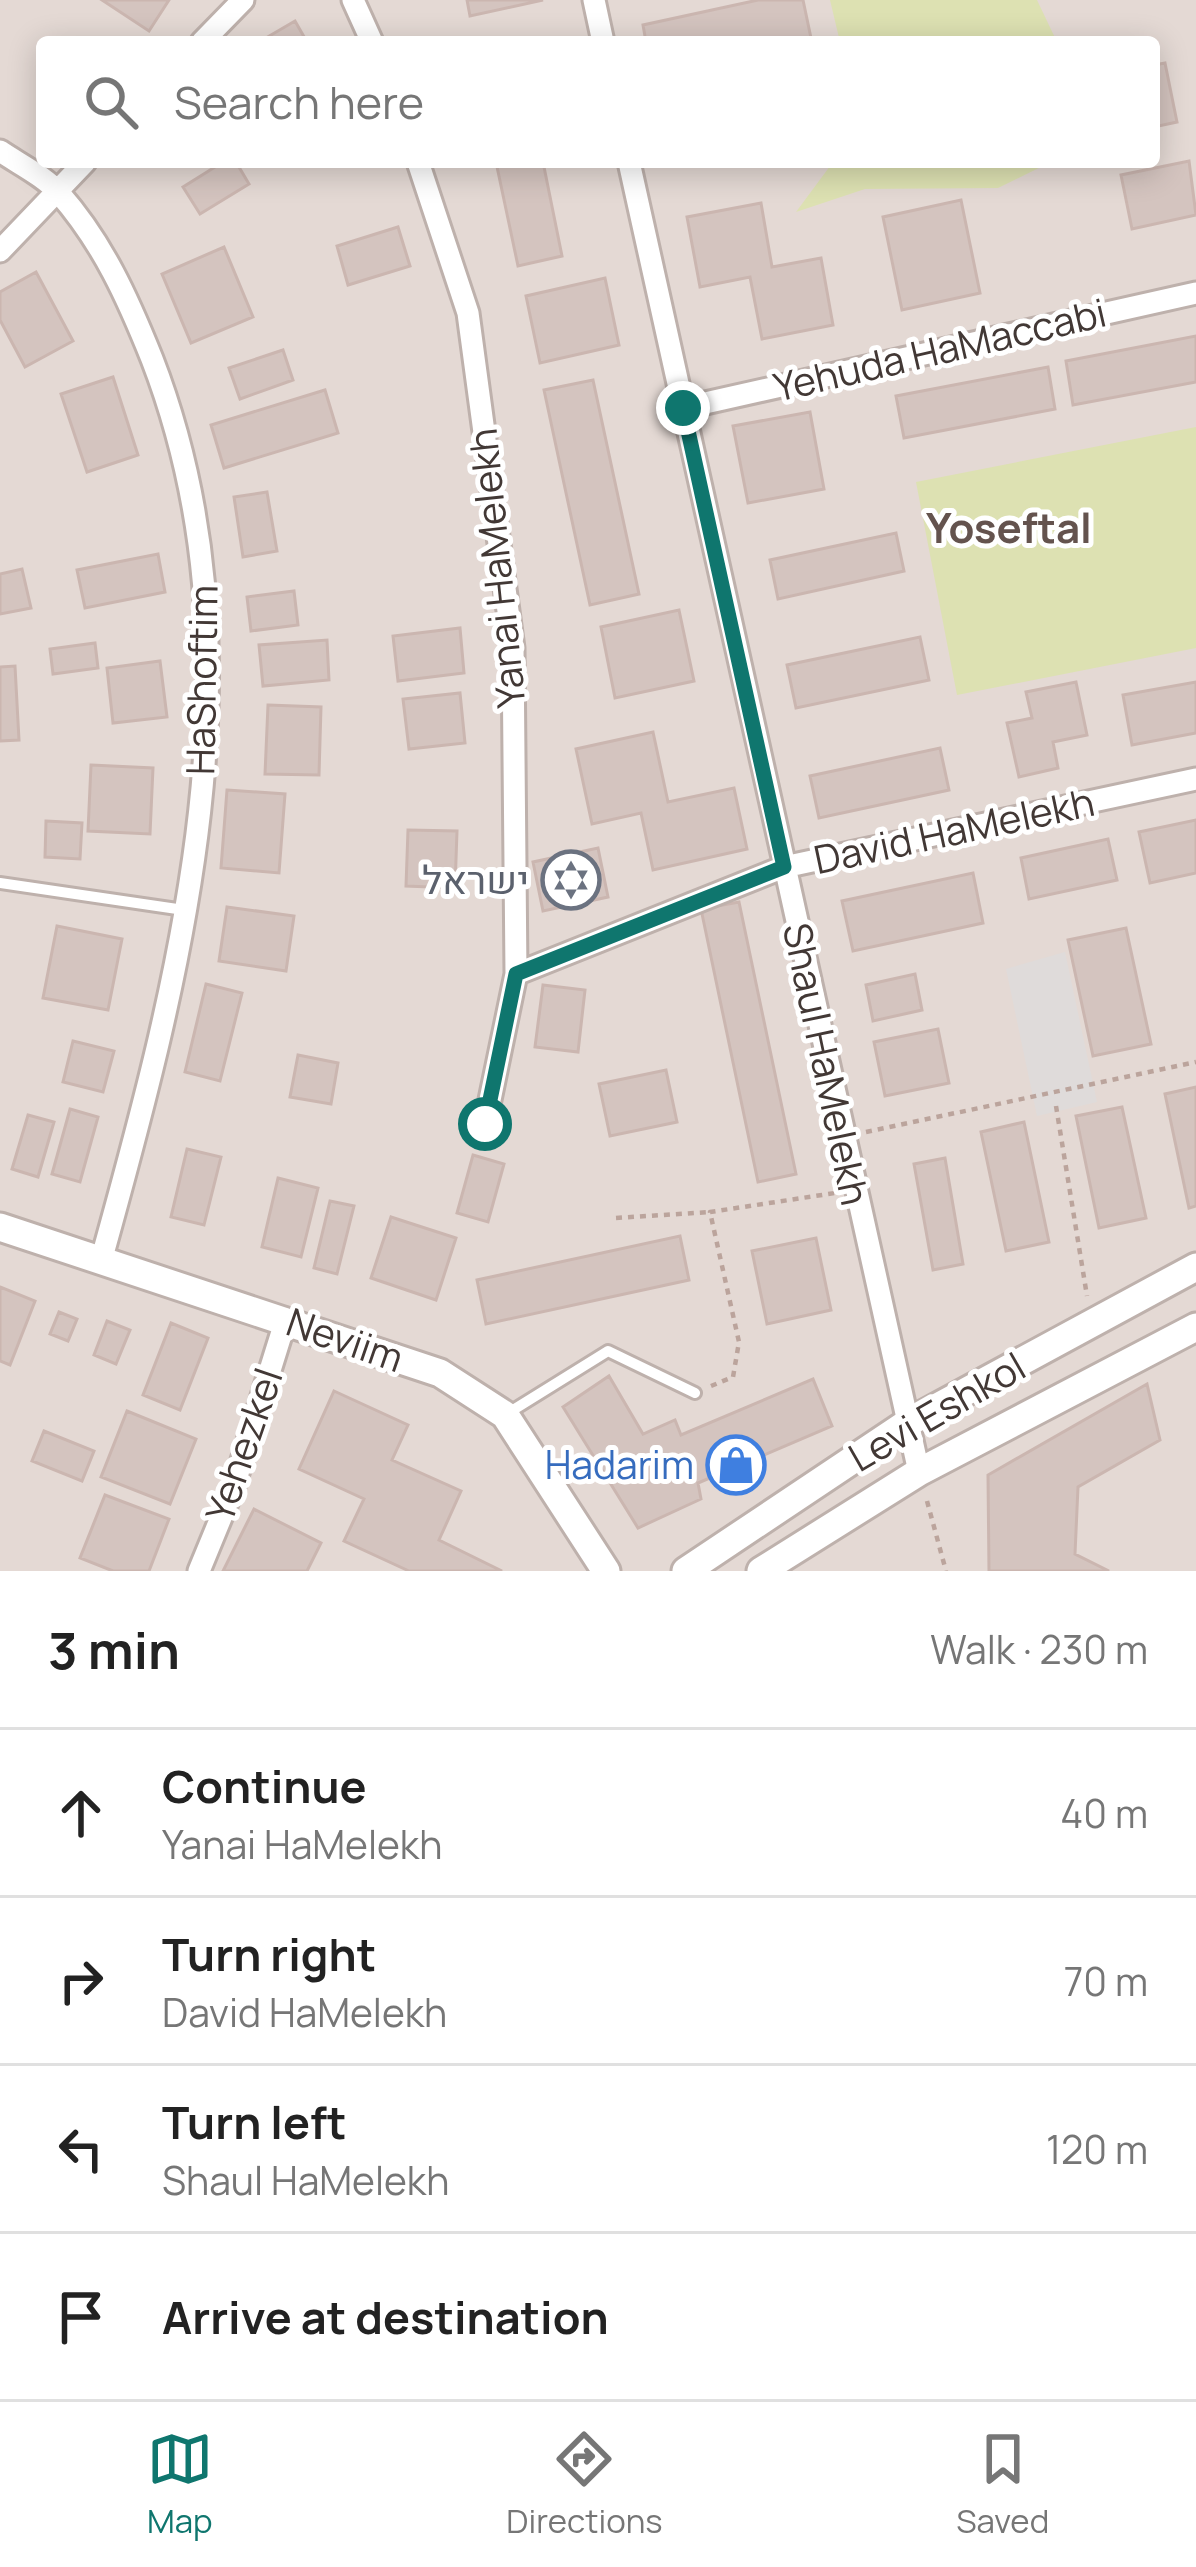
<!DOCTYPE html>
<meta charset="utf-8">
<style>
:root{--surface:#fff;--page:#f2f2f2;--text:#222;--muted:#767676;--line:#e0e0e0;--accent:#0f766e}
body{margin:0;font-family:Manrope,Heebo,sans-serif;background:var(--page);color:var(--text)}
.stop{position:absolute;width:36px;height:36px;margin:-27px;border:9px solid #0f766e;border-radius:50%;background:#fff}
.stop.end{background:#0f766e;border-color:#fff;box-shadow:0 3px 12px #0008}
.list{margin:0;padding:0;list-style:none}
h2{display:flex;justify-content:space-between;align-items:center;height:156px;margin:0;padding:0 48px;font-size:51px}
h2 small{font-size:39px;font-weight:400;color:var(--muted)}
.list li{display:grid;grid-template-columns:78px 1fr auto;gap:36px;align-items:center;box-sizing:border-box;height:168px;padding:0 48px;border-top:3px solid var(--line)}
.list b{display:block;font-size:45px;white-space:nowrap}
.list p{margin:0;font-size:39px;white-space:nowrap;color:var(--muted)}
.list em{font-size:39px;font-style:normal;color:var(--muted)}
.icon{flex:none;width:66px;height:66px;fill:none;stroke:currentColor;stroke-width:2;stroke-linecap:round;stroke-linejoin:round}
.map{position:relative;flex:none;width:1196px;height:1571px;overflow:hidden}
.search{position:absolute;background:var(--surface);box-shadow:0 6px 30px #0003;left:36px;right:36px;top:36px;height:132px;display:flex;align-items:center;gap:30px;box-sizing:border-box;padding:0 42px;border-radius:12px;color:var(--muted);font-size:45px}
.sheet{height:828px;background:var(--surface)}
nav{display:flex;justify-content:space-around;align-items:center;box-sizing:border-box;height:168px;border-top:3px solid var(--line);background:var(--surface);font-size:33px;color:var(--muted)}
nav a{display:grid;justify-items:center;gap:6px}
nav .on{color:var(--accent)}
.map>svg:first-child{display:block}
</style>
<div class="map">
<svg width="1196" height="1571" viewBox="0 0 1196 1571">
<rect width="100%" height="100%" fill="#f0e9e5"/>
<path fill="#e4d9d4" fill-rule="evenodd" d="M0,0H1196V1571H0ZM42,42H1154V162H42Z"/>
<path fill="#dde1b2" d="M830,0H1037L1057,42H840Z
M833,162H1051L998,188L865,189L796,212Z
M1196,427V648L957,695L916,482Z"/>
<path fill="#dfdbda" d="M1065,952L1097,1102L1037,1116L1006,969Z"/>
<path fill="#d4c4bf" stroke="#cbb6b0" stroke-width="3" d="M102,0H169L149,31Z
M467,0H543L470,16Z
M758,0H803L811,38L646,42L643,25Z
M295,21L307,42H259Z
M1165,63L1177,122L1154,127V65Z
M1189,161L1196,215L1132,229L1121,175Z
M223,162H236L249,184L200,214L183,187Z
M496,162H543L562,256L518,266Z
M961,200L980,293L902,310L883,217Z
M761,203L772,267L821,258L833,325L762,339L750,277L700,287L687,217Z
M398,227L410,266L348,285L337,246Z
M224,247L253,317L191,343L162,274Z
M36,272L73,341L25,367L0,320V292Z
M605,278L619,345L540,363L526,296Z
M1196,336V382L1073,405L1066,361Z
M283,350L293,380L240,399L229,368Z
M1048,367L1055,409L904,438L896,396Z
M113,377L138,455L87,472L61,394Z
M593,380L639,594L590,605L544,390Z
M325,390L338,433L224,468L211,425Z
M810,412L824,489L748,503L733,426Z
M267,492L277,551L243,557L234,497Z
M896,533L904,571L778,599L770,560Z
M158,554L165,592L85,608L77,570Z
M22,569L31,608L0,614V574Z
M294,591L298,625L251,631L247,597Z
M679,610L694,681L615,698L601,627Z
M460,628L464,673L398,681L393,636Z
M920,637L929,680L796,708L787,665Z
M327,640L329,680L263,686L259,645Z
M95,643L98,668L53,674L50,649Z
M160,661L167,717L113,723L107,668Z
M15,666L19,740L0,741V667Z
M1076,682L1087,735L1053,742L1058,768L1019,777L1007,723L1032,718L1026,692Z
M1196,682V733L1132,745L1123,695Z
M460,693L465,743L409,749L403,699Z
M268,705L321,707L319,775L265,774Z
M653,732L668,802L734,788L747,849L653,870L641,813L592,824L576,749Z
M940,748L949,790L819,818L810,776Z
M91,765L153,768L150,834L88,831Z
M227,790L285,794L279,873L221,868Z
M1196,820V873L1150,883L1139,832Z
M46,821L82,823L80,859L45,857Z
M408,830L457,831L455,888L406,886Z
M1108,839L1117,880L1029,899L1021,858Z
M598,848L608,897L543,911L533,862Z
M973,873L983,923L853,951L842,901Z
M739,902L796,1174L758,1182L701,909Z
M227,907L294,916L286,971L219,961Z
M57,926L122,939L108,1010L43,998Z
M1126,928L1151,1044L1093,1056L1068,940Z
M915,974L922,1010L873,1021L866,985Z
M206,984L242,993L220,1081L185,1072Z
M543,985L585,990L578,1052L535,1047Z
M938,1029L949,1083L885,1096L874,1042Z
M73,1041L114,1051L103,1092L63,1082Z
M298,1055L338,1063L331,1104L290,1097Z
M666,1070L677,1122L610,1136L599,1084Z
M1196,1087V1206L1189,1208L1165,1094Z
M1122,1107L1146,1218L1099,1228L1076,1116Z
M70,1109L98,1117L80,1182L52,1174Z
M28,1115L54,1122L38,1177L12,1169Z
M1024,1122L1049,1242L1006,1251L981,1132Z
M187,1149L221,1157L204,1225L171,1217Z
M473,1155L504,1164L488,1222L457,1213Z
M945,1158L963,1264L933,1270L914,1164Z
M278,1178L318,1188L301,1257L262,1247Z
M330,1201L354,1206L337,1274L314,1268Z
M391,1217L456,1238L436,1300L371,1278Z
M680,1236L689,1280L486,1324L477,1280Z
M816,1238L831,1310L767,1324L752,1251Z
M0,1287L35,1301L10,1365L0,1361Z
M59,1312L77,1319L68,1341L50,1334Z
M107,1321L130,1330L116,1364L94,1355Z
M171,1323L208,1338L180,1410L143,1395Z
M609,1376L643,1434L675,1420L681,1435L813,1379L832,1426L698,1483L701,1499L638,1528L563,1407Z
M1147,1384L1160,1440L1078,1487L1075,1554L1109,1571H989L988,1475Z
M334,1391L408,1425L392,1460L461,1491L439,1540L502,1571H409L344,1541L364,1499L299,1469Z
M127,1411L196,1439L170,1504L101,1477Z
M44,1431L94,1451L82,1481L32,1461Z
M105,1495L169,1519L149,1571H113L80,1558Z
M254,1509L321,1543L307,1571H223Z"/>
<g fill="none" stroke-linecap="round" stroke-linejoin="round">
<defs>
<path id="service" d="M0,883L184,910
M505,1415L608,1351L695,1393"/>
<path id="minor" d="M353,0L372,42
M594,0L603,42
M202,42L243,0
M0,151C19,164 44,176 59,193C103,243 128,299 152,359C266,654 182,970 101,1261
M418,162L468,313L513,648L516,974L485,1124
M629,162L919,1472
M0,251L85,162
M683,408L1196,293
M516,974L784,867L1196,779
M199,1571L234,1486L286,1319"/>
<path id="tertiary" d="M0,1227L440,1373L505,1415L606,1571
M686,1571L906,1424L1196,1267
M761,1571L919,1472L1196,1327"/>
</defs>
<use href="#service" stroke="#beb1ac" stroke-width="16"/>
<use href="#minor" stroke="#beb1ac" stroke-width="27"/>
<use href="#tertiary" stroke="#beb1ac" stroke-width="33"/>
<path stroke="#bba49c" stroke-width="4.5" stroke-dasharray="6 6" stroke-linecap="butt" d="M1056,1106L1087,1296
M866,1132L1196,1062
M616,1218L710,1212
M711,1386L733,1377L739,1342L710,1212L835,1193
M927,1501L946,1571"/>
<use href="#service" stroke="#fff" stroke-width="10"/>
<use href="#minor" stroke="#fff" stroke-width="21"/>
<use href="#tertiary" stroke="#fff" stroke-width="27"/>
</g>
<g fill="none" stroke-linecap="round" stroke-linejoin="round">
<path stroke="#0f766e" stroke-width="15" d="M485,1124L516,974L784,867L683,408"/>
</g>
<defs>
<symbol id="synagogue-ring" viewBox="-11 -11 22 22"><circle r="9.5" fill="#fff" stroke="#6b7280" stroke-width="1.5"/><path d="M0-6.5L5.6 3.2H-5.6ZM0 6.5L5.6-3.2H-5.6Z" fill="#6b7280"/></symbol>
<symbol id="shop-ring" viewBox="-11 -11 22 22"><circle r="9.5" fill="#fff" stroke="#3f7fe0" stroke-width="1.5"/><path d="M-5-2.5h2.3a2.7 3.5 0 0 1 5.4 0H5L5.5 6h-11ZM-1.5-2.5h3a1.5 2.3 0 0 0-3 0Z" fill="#3f7fe0"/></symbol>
</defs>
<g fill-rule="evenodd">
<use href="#synagogue-ring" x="538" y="847" width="66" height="66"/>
<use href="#shop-ring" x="703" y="1432" width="66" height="66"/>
</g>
<g text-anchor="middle" stroke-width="10" stroke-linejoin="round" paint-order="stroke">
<g font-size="39" fill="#423835" stroke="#fff">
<text transform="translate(940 350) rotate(-13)" y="14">Yehuda HaMaccabi</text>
<text transform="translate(497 568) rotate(-96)" y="14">Yanai HaMelekh</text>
<text transform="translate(202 680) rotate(-89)" y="14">HaShoftim</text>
<text transform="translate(954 831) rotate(-12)" y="14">David HaMelekh</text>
<text transform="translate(826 1064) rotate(78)" y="14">Shaul HaMelekh</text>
<text transform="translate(345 1340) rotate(19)" y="14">Neviim</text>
<text transform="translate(937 1412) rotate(-30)" y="14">Levi Eshkol</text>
<text transform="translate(244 1445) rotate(-71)" y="14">Yehezkel</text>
</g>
<g font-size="39" fill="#5b616d" stroke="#fff" text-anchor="end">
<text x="529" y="894">ישראל</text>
</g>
<g font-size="39" fill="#366cbe" stroke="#fff" text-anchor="end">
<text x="694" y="1479">Hadarim</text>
</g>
<g font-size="42" font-weight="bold" fill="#64534e" stroke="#fff">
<text x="1009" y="543">Yoseftal</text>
</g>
</g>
</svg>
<div class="stop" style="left:485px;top:1124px"></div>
<div class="stop end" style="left:683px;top:408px"></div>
<div class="search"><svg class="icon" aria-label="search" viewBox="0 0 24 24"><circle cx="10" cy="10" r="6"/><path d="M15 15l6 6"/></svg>Search here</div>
</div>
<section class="sheet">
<h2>3 min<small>Walk · 230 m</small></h2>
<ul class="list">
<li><svg class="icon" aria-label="ahead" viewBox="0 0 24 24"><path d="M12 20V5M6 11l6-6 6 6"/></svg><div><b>Continue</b><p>Yanai HaMelekh</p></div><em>40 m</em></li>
<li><svg class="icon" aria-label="right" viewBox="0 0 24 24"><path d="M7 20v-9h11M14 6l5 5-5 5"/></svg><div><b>Turn right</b><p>David HaMelekh</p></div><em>70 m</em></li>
<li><svg class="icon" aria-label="left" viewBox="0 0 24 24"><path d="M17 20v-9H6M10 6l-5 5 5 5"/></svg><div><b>Turn left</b><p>Shaul HaMelekh</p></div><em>120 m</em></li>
<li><svg class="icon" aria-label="arrive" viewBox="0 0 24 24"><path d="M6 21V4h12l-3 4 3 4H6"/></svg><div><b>Arrive at destination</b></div></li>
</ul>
</section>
<nav>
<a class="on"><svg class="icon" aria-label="map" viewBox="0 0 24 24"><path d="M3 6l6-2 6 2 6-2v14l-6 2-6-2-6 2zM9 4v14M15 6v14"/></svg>Map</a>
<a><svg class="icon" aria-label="directions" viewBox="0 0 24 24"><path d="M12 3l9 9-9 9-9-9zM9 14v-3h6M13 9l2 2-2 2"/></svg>Directions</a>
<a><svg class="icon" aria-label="saved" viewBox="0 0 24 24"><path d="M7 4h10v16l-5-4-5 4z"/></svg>Saved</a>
</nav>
